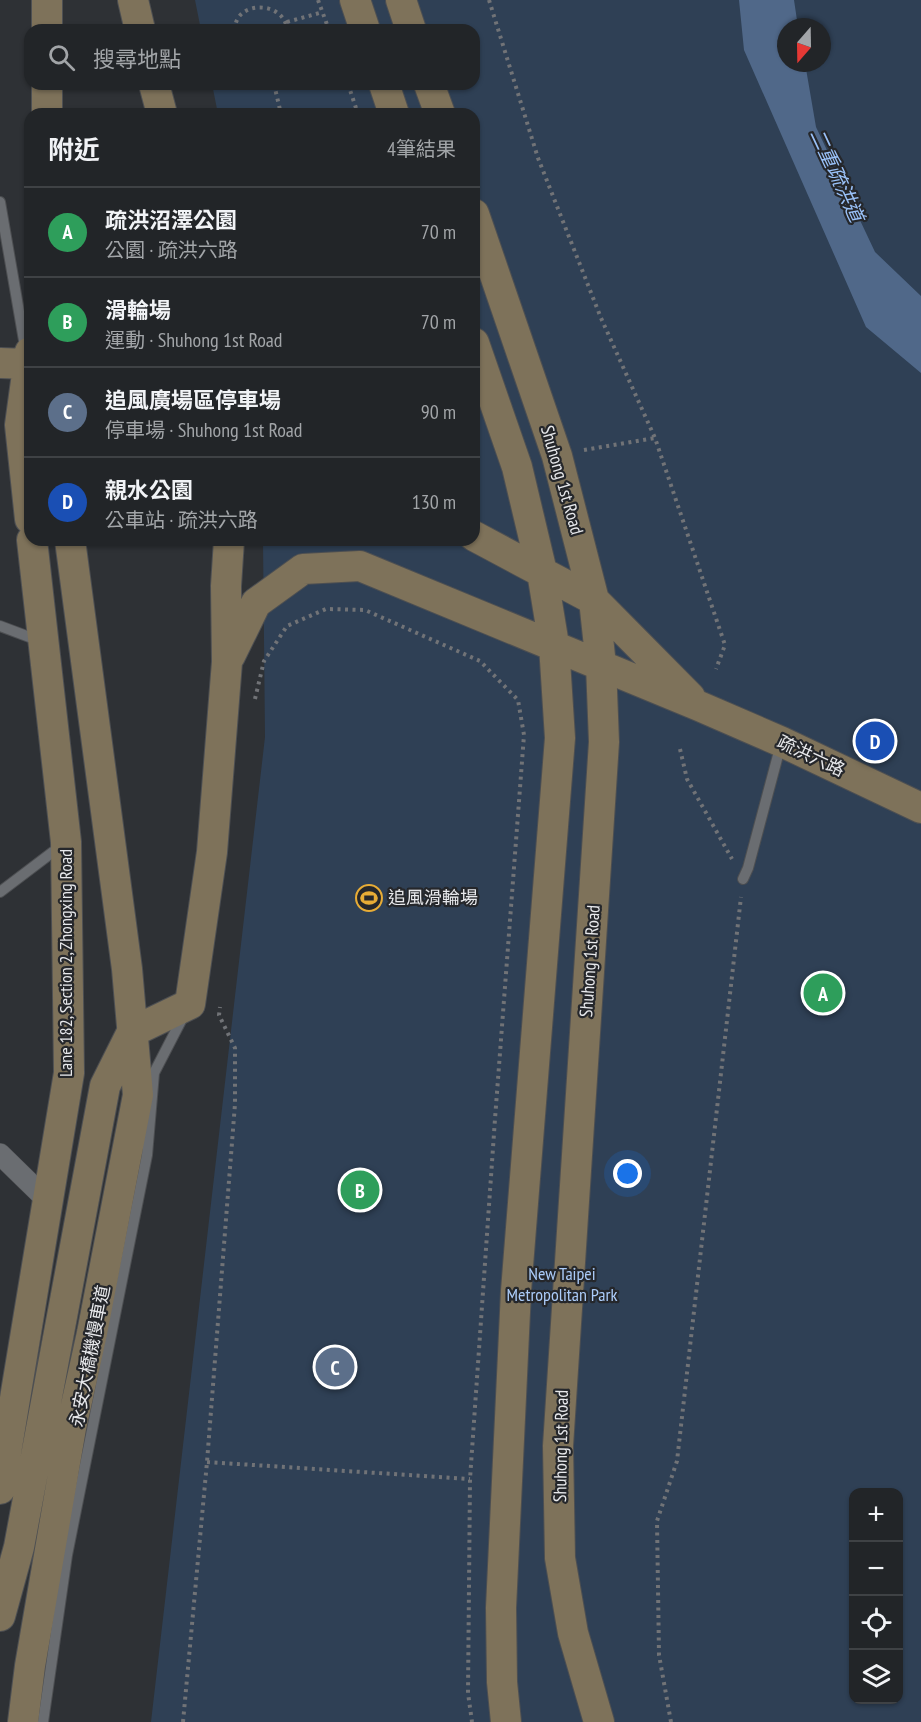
<!DOCTYPE html>
<html lang="zh-TW">
<meta charset="utf-8">
<style>
:root{--surface:#222528;--page:#2a2d30;--text:#f1f3f6;--muted:#a2a5a8;--line:#3f4245;--accent:#8bbbb9}
body{margin:0;font-family:"PT Sans Narrow","Noto Sans TC",sans-serif;background:var(--page);color:var(--text)}
.controls{position:absolute;right:18px;bottom:18px;display:grid;overflow:hidden;border-radius:12px;box-shadow:0 2px 4px #0004}
.controls button{width:54px;height:54px;display:grid;place-items:center;padding:0;border:0;border-bottom:2px solid var(--line);background:var(--surface);color:var(--text);font:30px sans-serif}
.compass{position:absolute;left:777px;top:18px;width:54px;height:54px;border-radius:50%;background:var(--surface);box-shadow:0 2px 4px #0004;rotate:200deg}
.you{position:absolute;left:628px;top:1174px;width:21px;height:21px;margin:-15px;border:4px solid #fff;border-radius:50%;background:#1a73e8;box-shadow:0 0 0 9px #1a73e833}
.badge{display:grid;place-items:center;width:39px;height:39px;border-radius:50%;background:var(--accent);color:#fff;font-size:20px;font-weight:700}
.pin{position:absolute;translate:-50% -50%;border:3px solid #fff;box-shadow:0 2px 6px #0006}
.list{margin:0;padding:0;list-style:none}
h2{display:flex;justify-content:space-between;align-items:center;height:78px;margin:0;padding:0 24px;font-size:26px}
h2 small{font-size:20px;font-weight:400;color:var(--muted)}
.list li{display:grid;grid-template-columns:39px 1fr auto;gap:18px;align-items:center;box-sizing:border-box;height:90px;padding:0 24px;border-top:2px solid var(--line)}
.list b{display:block;font-size:22px;white-space:nowrap}
.list p{margin:0;font-size:20px;white-space:nowrap;color:var(--muted)}
.list em{font-size:20px;font-style:normal;color:var(--muted)}
.icon{flex:none;width:33px;height:33px;fill:none;stroke:currentColor;stroke-width:2;stroke-linecap:round;stroke-linejoin:round}
.map{position:relative;flex:none;width:921px;height:1722px;overflow:hidden}
.search{position:absolute;background:var(--surface);box-shadow:0 2px 4px #0004;left:24px;top:24px;width:456px;height:66px;display:flex;align-items:center;gap:15px;box-sizing:border-box;padding:0 21px;border-radius:18px;color:var(--muted);font-size:22px}
.panel{position:absolute;background:var(--surface);box-shadow:0 2px 4px #0004;left:24px;top:108px;width:456px;height:438px;border-radius:18px}
.map>svg:first-child{display:block}
</style>
<div class="map">
<svg width="921" height="1722" viewBox="0 0 921 1722">
<rect width="100%" height="100%" fill="#2e3135"/>
<path fill="#2f4055" fill-rule="evenodd" d="M195,0H921V1722H151L265,737L263,540H474V114H218L212,84H474V30H201ZM786,27H822V63H786ZM854,1492H898V1700H854Z"/>
<path fill="#506889" d="M739,0H794L798,27H786V63H805L816,127L875,252L921,296V373L866,327L744,50Z"/>
<g fill="none" stroke-linecap="round" stroke-linejoin="round">
<defs>
<path id="lane" d="M0,202L26,352
M0,626L40,641
M743,879L748,868L781,744
M0,892L62,845
M43,1722L67,1555L147,1155L154,1073L184,1015"/>
<path id="street" d="M0,1154L48,1201"/>
<path id="secondary" d="M47,0V30
M133,0L140,30
M355,0L365,30
M401,0L411,30
M47,84V114
M154,84L162,114
M384,84L394,114
M429,84L440,114
M474,214L557,456L594,600L601,665L604,742L558,1446L560,1558L573,1633L599,1722
M474,343L517,467L542,572L554,645L560,738L516,1291L501,1608L502,1682L506,1722
M30,352L20,425L30,519
M0,363L28,364
M474,536L594,600L690,697
M230,656L256,603L303,569L360,566L699,706L782,742L921,808
M0,1489L69,1073L66,842L32,540
M0,1616L19,1547L105,1086L132,1032L190,1004L212,852L227,662L226,586L229,540
M23,1722L30,1666L71,1428L92,1333L138,1095L127,969L70,540"/>
</defs>
<use href="#lane" stroke="#4d4f52" stroke-width="12"/>
<use href="#street" stroke="#4d4f52" stroke-width="22"/>
<use href="#secondary" stroke="#4d4f52" stroke-width="32"/>
<path stroke="#717377" stroke-width="4" stroke-dasharray="3 4.5" stroke-linecap="butt" d="M318,0L329,30
M489,0L538,158L601,318L655,438L725,645L716,669
M287,22L323,12
M235,30C234,0 285,0 287,30
M274,84L281,114
M348,84L358,114
M584,450L655,438
M255,699L264,661L287,626L326,609L365,610L480,661L518,700L524,735L495,1119L470,1479L468,1693L472,1722
M680,749L687,779L732,859
M207,1462L470,1479
M183,1722L207,1462L235,1104V1048L219,1015L220,1007
M671,1722L659,1655L657,1521L677,1461L741,897"/>
<use href="#lane" stroke="#6a6d71" stroke-width="10"/>
<use href="#street" stroke="#6a6d71" stroke-width="21"/>
<use href="#secondary" stroke="#7e725a" stroke-width="30"/>
</g>
<defs>
<symbol id="stadium-ring" viewBox="-11 -11 22 22"><circle r="9.5" fill="#25272b" stroke="#e7ac36" stroke-width="1.5"/><path d="M0-5a6.5 5 0 1 0 0 10a6.5 5 0 1 0 0-10ZM-3.5-1.8h7v3.6h-7Z" fill="#e7ac36"/></symbol>
</defs>
<g fill-rule="evenodd">
<use href="#stadium-ring" x="354" y="883" width="30" height="30"/>
</g>
<g text-anchor="middle" stroke-width="4.5" stroke-linejoin="round" paint-order="stroke">
<g font-size="18" fill="#e8e9ec" stroke="#25272b">
<text transform="translate(562 480) rotate(74)" y="6">Shuhong 1st Road</text>
<text transform="translate(811 756) rotate(25)" y="6">疏洪六路</text>
<text transform="translate(590 961) rotate(-86)" y="6">Shuhong 1st Road</text>
<text transform="translate(66 963) rotate(-90)" y="6">Lane 182, Section 2, Zhongxing Road</text>
<text transform="translate(90 1356) rotate(-79)" y="6">永安大橋機慢車道</text>
<text transform="translate(561 1446) rotate(-89)" y="6">Shuhong 1st Road</text>
</g>
<g font-size="18" fill="#e8e9ec" stroke="#25272b" text-anchor="start">
<text x="388" y="904">追風滑輪場</text>
</g>
<g font-size="18" fill="#abcbf8" stroke="#25272b">
<text x="562" y="1280">New Taipei<tspan x="562" dy="21">Metropolitan Park</tspan></text>
</g>
<g font-size="20" font-style="italic" fill="#9ac2f9" stroke="#25272b">
<text transform="translate(837 175) rotate(65)" y="7">二重疏洪道</text>
</g>
</g>
</svg>
<div class="controls">
<button>+</button>
<button>−</button>
<button><svg class="icon" aria-label="locate" viewBox="0 0 24 24"><circle cx="12" cy="12" r="6"/><path d="M12 2v4M12 18v4M2 12h4M18 12h4"/></svg></button>
<button><svg class="icon" aria-label="layers" viewBox="0 0 24 24"><path d="M12 4l9 5-9 5-9-5zM3 14l9 5 9-5"/></svg></button>
</div>
<svg class="compass" viewBox="-18 -18 36 36"><path d="M0-13l5 13h-10z" fill="#e53935"/><path d="M0 13l5-13h-10z" fill="#a2a5a8"/></svg>
<div class="you"></div>
<div class="pin badge" style="left:823px;top:993px;background:#2e9e5b">A</div>
<div class="pin badge" style="left:360px;top:1190px;background:#2e9e5b">B</div>
<div class="pin badge" style="left:335px;top:1367px;background:#5c6f8a">C</div>
<div class="pin badge" style="left:875px;top:741px;background:#1a4fb4">D</div>
<div class="search"><svg class="icon" aria-label="search" viewBox="0 0 24 24"><circle cx="10" cy="10" r="6"/><path d="M15 15l6 6"/></svg>搜尋地點</div>
<section class="panel">
<h2>附近<small>4筆結果</small></h2>
<ul class="list">
<li><span class="badge" style="background:#2e9e5b">A</span><div><b>疏洪沼澤公園</b><p>公園 · 疏洪六路</p></div><em>70 m</em></li>
<li><span class="badge" style="background:#2e9e5b">B</span><div><b>滑輪場</b><p>運動 · Shuhong 1st Road</p></div><em>70 m</em></li>
<li><span class="badge" style="background:#5c6f8a">C</span><div><b>追風廣場區停車場</b><p>停車場 · Shuhong 1st Road</p></div><em>90 m</em></li>
<li><span class="badge" style="background:#1a4fb4">D</span><div><b>親水公園</b><p>公車站 · 疏洪六路</p></div><em>130 m</em></li>
</ul>
</section>
</div>
